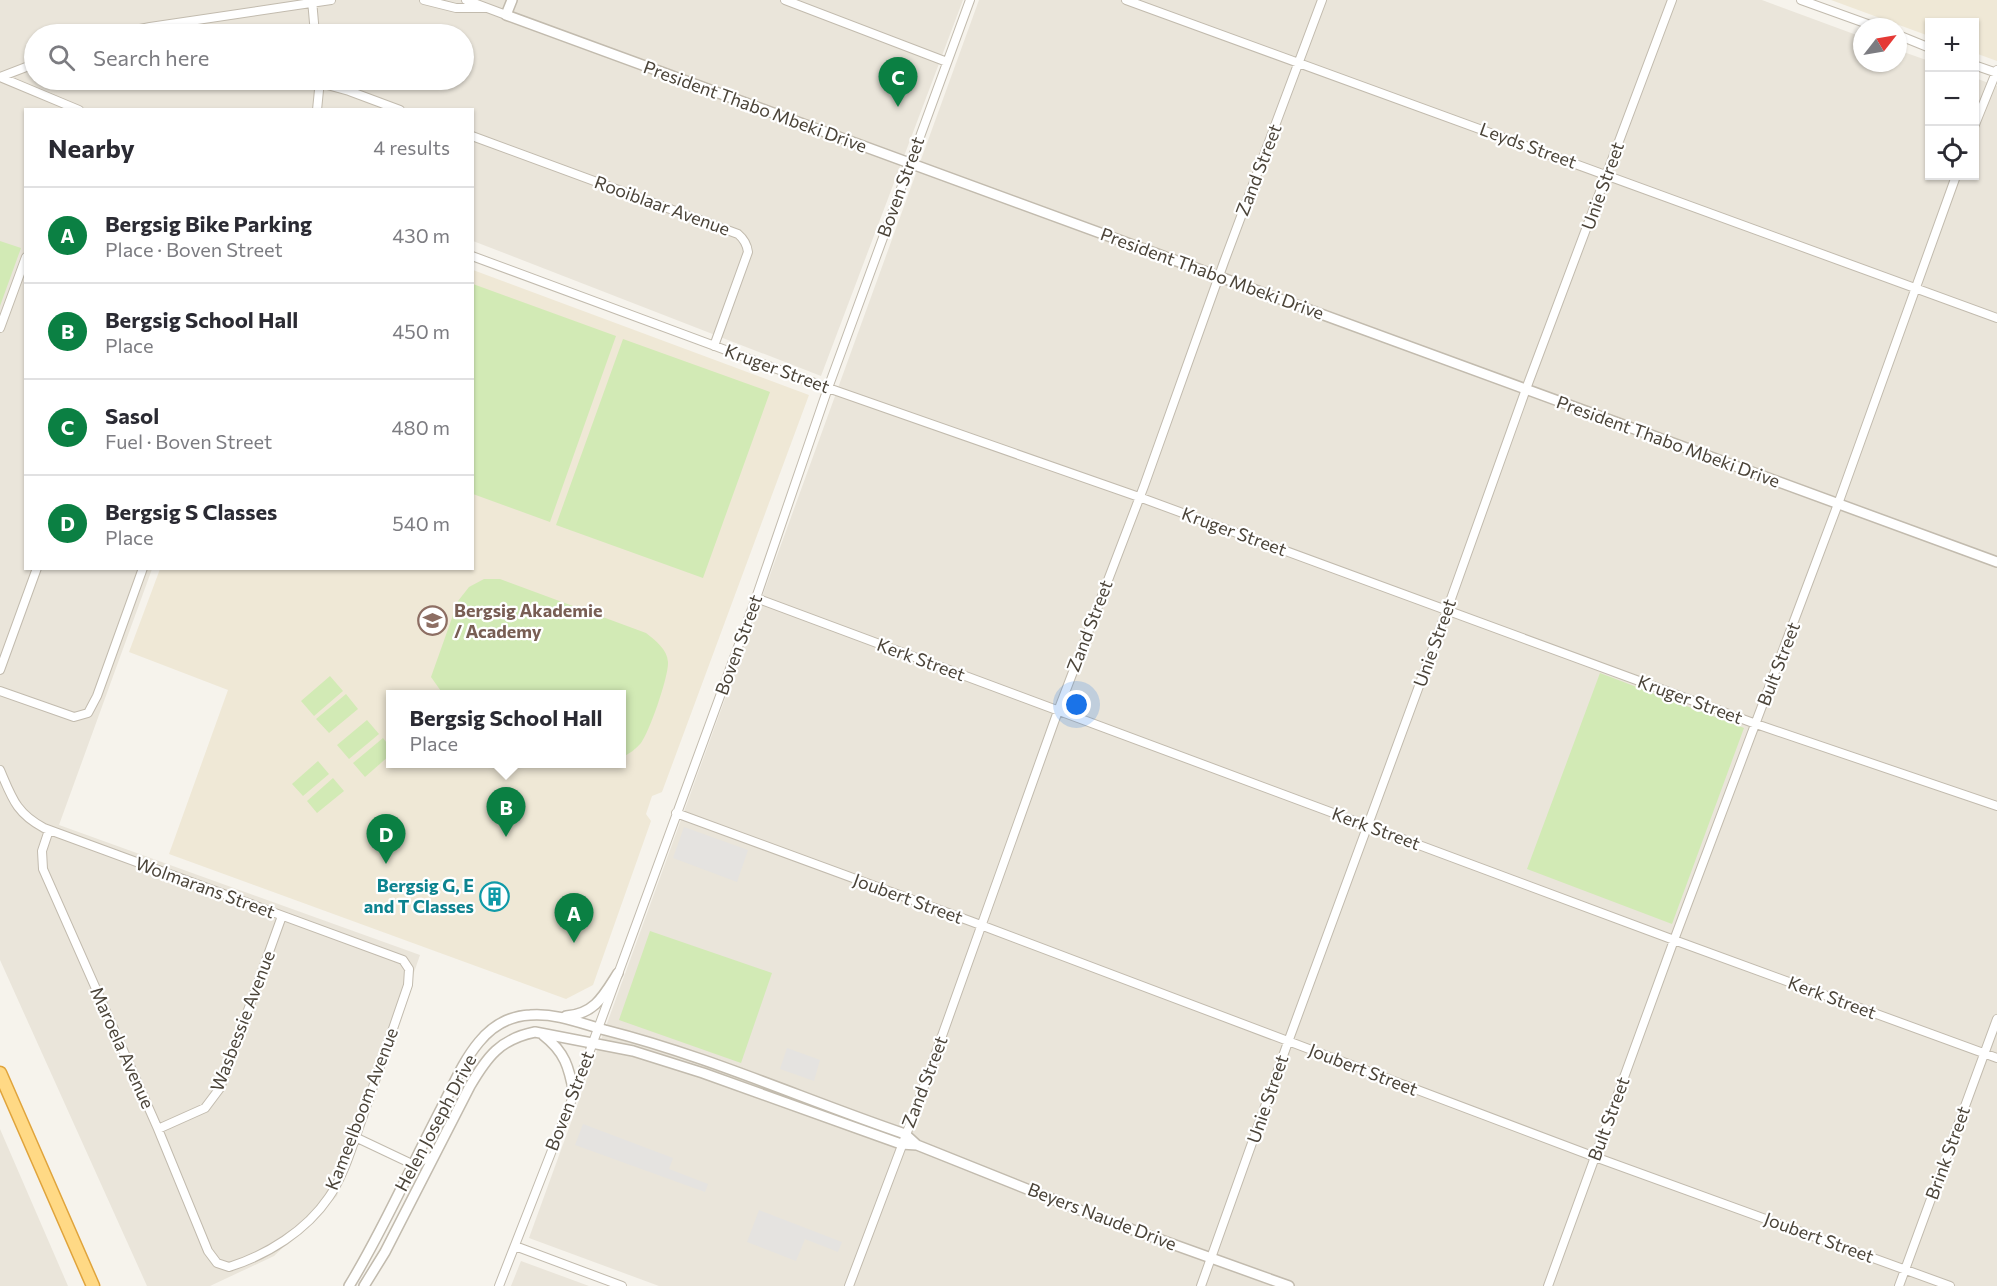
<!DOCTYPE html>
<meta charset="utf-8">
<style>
:root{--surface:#fff;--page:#f2f2f3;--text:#2b2b33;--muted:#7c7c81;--line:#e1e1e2;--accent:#0b8043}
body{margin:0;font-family:Commissioner,sans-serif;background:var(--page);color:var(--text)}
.controls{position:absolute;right:18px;top:18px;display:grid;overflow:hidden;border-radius:0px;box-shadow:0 2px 4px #0004}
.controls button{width:54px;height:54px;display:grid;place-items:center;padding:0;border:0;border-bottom:2px solid var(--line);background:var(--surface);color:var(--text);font:30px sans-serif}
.compass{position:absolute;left:1853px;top:18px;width:54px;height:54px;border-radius:50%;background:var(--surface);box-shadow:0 2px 4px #0004;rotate:59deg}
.you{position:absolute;left:1077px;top:705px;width:21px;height:21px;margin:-15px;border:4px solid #fff;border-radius:50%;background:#1a73e8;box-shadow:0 0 0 9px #1a73e833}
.badge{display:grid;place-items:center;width:39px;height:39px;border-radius:50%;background:var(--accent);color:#fff;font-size:20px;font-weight:700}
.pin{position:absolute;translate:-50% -50px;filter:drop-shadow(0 2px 3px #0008)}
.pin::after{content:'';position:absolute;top:32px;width:21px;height:18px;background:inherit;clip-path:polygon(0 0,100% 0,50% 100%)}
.popup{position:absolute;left:386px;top:690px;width:240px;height:78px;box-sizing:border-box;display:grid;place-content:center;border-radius:0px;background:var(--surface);filter:drop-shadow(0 2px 4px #0005);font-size:20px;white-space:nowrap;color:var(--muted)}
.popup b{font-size:22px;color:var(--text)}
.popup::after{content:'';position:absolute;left:50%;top:100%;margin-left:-12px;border:12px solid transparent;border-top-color:var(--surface)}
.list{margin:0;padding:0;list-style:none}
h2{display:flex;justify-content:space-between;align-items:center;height:78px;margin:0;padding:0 24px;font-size:26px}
h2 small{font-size:20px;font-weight:400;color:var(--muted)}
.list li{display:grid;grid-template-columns:39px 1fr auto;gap:18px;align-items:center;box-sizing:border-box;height:96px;padding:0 24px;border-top:2px solid var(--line)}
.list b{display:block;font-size:22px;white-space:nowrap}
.list p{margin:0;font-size:20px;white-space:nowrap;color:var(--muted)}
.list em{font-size:20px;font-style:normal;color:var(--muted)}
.icon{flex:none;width:33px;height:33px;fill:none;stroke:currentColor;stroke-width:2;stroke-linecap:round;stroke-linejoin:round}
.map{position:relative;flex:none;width:1997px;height:1286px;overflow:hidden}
.search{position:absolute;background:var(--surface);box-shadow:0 2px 4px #0004;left:24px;top:24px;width:450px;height:66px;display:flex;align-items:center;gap:15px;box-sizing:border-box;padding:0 21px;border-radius:33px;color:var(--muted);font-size:22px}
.panel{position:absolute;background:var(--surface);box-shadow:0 2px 4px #0004;left:24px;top:108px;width:450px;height:462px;border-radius:0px}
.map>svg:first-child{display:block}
</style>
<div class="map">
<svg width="1997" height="1286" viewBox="0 0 1997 1286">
<rect width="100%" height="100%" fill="#f6f3ec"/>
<path fill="#eae5da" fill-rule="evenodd" d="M0,0H963L821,376L473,241L472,110H26V568L152,569L59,825L420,955L337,1196L274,1256L210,1286H147L0,960ZM34,34H464V80H34Z
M979,0H1762L1862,37V63H1898V50L1929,61L1930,176H1974L1975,78L1997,86V1286H659L529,1238Z
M0,1129L68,1286H0Z
M521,1261L589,1286H511Z"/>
<path fill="#efe8d6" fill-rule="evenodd" d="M1831,0H1997V61L1975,53L1974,22H1930L1929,36Z
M473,270L809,395L662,792L652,796L646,814L651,821L593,985L566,999L169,854L228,690L129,652L160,569L472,568ZM390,694H622V764H390Z"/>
<path fill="#d2eab5" d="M0,241L21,248L0,306Z
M473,284L616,336L550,522L473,494Z
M623,339L770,392L703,578L556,525Z
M484,579H500L646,633C656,641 667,649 668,662C669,676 649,733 641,743C636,749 629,754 622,757V694H443L431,677L458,601L469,587Z
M1600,673L1744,728L1672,924L1527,869Z
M330,676L343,691L314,716L301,701Z
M346,694L358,709L329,733L316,719Z
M367,720L379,734L349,759L337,745Z
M383,738L390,747V755L365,777L353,763Z
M318,761L329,774L303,796L292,784Z
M333,778L344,791L317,813L307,801Z
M650,931L772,973L741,1063L619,1020Z"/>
<path fill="#e5e3e0" d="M684,827L748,850L737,882L673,858Z
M787,1048L820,1060L814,1081L780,1069Z
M583,1124L673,1158L669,1169L708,1184L705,1192L575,1145Z
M759,1210L842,1242L838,1252L805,1239L796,1261L747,1242Z"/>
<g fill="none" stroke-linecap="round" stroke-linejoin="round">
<defs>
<path id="minor" d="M312,0L315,34
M424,0L456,8H487
M466,0L506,15
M785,0L947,62
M1126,0L1997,318
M1801,0L1876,27
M115,34L150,27L331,0
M1898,35L1930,48
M1974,65L1997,73
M0,77L79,110
M0,77L34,64
M320,83L349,91L400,110
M317,110L320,80
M1974,127L1997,70
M472,136L738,234C744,239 747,244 748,252L714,346
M472,256L828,388L1139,497L1756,724L1997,806
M0,328L26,257
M756,598L1674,940L1997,1058
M0,670L37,568
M0,691L74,717L88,713L97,696L143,568
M0,770C12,798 16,813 44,828L403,960L409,969L408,985C393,1029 378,1072 363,1116C353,1143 345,1174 329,1197C306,1231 267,1255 229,1267L217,1263L208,1251L158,1129L43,869L42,851L49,830
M676,813L970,921L1595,1157L1950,1286
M158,1129L205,1108L220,1088L282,916
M355,1137L412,1164L432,1157
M515,1246L622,1286
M499,1286L574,1094L756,598L828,388L970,0
M849,1286L918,1103L1058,711L1144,486L1224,262L1322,0
M1201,1286L1288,1042L1447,610L1526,389L1672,0
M1548,1286L1674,940L1838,504L1956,176
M1899,1286L1997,1019"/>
<path id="tertiary" d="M512,0L506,15L1997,562
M566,1016C595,1014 604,995 618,973
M543,1035C565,1052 569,1067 574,1094
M349,1286C384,1229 410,1168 441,1109C453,1086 463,1061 479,1042C492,1026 510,1016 530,1015C557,1013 580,1023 605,1030C708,1056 805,1100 905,1134L917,1145
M364,1286L385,1252L470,1086C487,1057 500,1039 535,1032L633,1051L703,1073L901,1144L917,1145L1097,1217L1289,1286"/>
<path id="trunk" d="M0,1073L93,1286"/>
</defs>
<use href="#minor" stroke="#c2bbae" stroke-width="10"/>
<use href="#tertiary" stroke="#c2bbae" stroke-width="12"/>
<use href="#trunk" stroke="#e0a43c" stroke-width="15"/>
<use href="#minor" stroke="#fff" stroke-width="8"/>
<use href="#tertiary" stroke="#fff" stroke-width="9"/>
<use href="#trunk" stroke="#ffd985" stroke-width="12"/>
</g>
<defs>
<symbol id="school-ring" viewBox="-11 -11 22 22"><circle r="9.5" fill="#fff" stroke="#8d6e63" stroke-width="1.5"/><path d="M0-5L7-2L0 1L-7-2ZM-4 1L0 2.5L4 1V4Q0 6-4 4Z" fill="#8d6e63"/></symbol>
<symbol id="building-ring" viewBox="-11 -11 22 22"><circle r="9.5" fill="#fff" stroke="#0f9aa8" stroke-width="1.5"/><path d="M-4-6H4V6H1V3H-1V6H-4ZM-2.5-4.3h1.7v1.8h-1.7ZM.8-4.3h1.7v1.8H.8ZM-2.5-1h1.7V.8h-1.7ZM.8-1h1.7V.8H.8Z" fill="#0f9aa8"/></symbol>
</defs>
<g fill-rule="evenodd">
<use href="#school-ring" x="416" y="604" width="33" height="33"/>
<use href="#building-ring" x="478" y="880" width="33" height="33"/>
</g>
<g text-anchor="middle" stroke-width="4.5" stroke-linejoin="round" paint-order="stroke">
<g font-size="18" fill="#4b4439" stroke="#fff">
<text transform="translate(755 107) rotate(20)" y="6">President Thabo Mbeki Drive</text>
<text transform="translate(1528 146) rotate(20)" y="6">Leyds Street</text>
<text transform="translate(1259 170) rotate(-69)" y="6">Zand Street</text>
<text transform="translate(1603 186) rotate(-70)" y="6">Unie Street</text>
<text transform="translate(901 187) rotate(-70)" y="6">Boven Street</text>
<text transform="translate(662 206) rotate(20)" y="6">Rooiblaar Avenue</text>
<text transform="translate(1212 274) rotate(20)" y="6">President Thabo Mbeki Drive</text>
<text transform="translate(777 369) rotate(20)" y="6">Kruger Street</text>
<text transform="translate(1668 442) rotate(20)" y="6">President Thabo Mbeki Drive</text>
<text transform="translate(1234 532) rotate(20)" y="6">Kruger Street</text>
<text transform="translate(1090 626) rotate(-69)" y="6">Zand Street</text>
<text transform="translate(1435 643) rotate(-70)" y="6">Unie Street</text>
<text transform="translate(739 645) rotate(-70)" y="6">Boven Street</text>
<text transform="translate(921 660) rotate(20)" y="6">Kerk Street</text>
<text transform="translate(1779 664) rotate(-69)" y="6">Bult Street</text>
<text transform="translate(1690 700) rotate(20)" y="6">Kruger Street</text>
<text transform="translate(1376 829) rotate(20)" y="6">Kerk Street</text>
<text transform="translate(205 888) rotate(20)" y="6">Wolmarans Street</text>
<text transform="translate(908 899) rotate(20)" y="6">Joubert Street</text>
<text transform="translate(1832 998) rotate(20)" y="6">Kerk Street</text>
<text transform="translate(243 1021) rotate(-69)" y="6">Wasbessie Avenue</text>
<text transform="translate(122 1048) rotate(66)" y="6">Maroela Avenue</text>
<text transform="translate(1363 1070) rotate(21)" y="6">Joubert Street</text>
<text transform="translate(925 1082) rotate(-69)" y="6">Zand Street</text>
<text transform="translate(1268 1099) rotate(-71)" y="6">Unie Street</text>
<text transform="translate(570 1101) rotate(-69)" y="6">Boven Street</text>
<text transform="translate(362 1109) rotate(-69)" y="6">Kameelboom Avenue</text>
<text transform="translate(1609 1119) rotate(-70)" y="6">Bult Street</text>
<text transform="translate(436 1123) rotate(-62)" y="6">Helen Joseph Drive</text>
<text transform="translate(1948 1153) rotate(-70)" y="6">Brink Street</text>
<text transform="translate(1102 1217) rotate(21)" y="6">Beyers Naude Drive</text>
<text transform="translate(1819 1238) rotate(20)" y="6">Joubert Street</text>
</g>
<g font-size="18" font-weight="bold" fill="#785e54" stroke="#fff" text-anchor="start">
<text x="454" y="617">Bergsig Akademie<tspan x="454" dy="21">/ Academy</tspan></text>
</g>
<g font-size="18" font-weight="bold" fill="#0d838f" stroke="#fff" text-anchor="end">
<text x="474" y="892">Bergsig G, E<tspan x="474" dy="21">and T Classes</tspan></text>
</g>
</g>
</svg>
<div class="controls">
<button>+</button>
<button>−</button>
<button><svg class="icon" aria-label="locate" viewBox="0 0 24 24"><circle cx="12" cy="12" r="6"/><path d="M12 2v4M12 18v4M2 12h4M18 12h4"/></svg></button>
</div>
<svg class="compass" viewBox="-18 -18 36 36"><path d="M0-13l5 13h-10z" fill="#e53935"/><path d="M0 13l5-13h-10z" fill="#7c7c81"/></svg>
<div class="you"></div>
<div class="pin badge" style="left:574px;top:943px">A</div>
<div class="pin badge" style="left:506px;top:837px">B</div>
<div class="popup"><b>Bergsig School Hall</b>Place</div>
<div class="pin badge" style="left:898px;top:107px">C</div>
<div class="pin badge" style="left:386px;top:864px">D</div>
<div class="search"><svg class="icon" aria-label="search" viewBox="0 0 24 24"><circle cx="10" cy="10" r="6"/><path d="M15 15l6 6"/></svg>Search here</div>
<section class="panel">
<h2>Nearby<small>4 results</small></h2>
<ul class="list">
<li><span class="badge">A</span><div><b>Bergsig Bike Parking</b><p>Place · Boven Street</p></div><em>430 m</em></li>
<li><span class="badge">B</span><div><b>Bergsig School Hall</b><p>Place</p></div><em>450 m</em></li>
<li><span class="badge">C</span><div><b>Sasol</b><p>Fuel · Boven Street</p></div><em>480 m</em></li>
<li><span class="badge">D</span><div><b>Bergsig S Classes</b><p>Place</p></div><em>540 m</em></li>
</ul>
</section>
</div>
